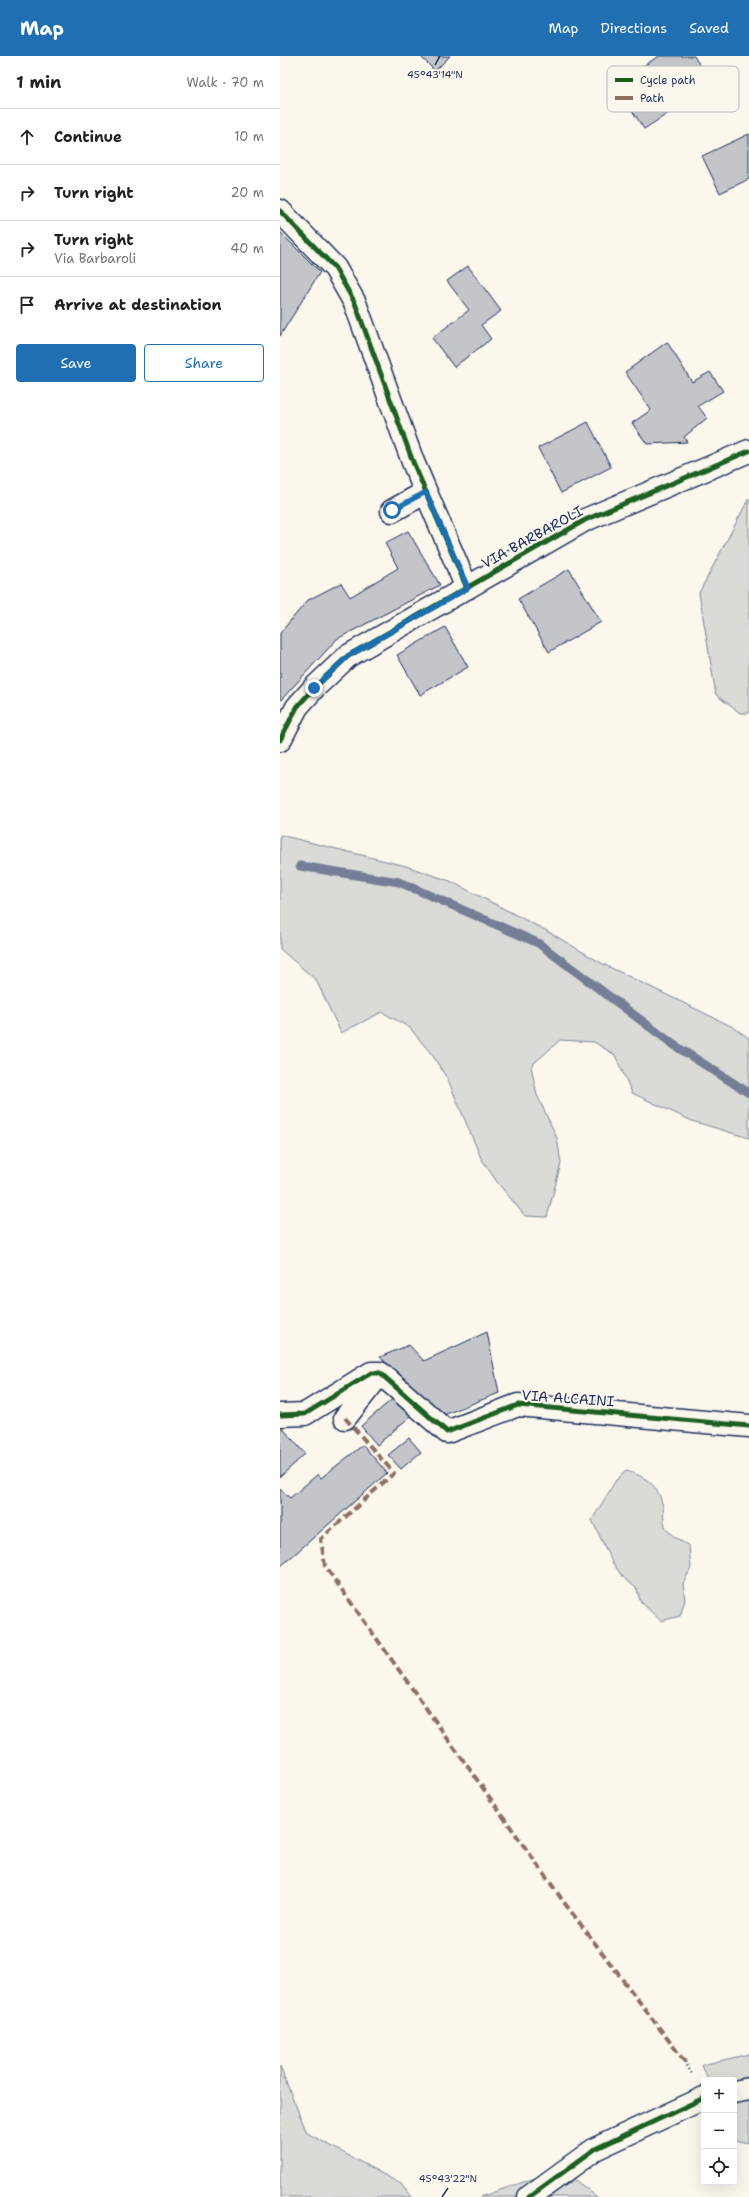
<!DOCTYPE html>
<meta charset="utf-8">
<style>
:root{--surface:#fff;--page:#f6f6f6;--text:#202124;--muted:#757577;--line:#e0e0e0;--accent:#1f6fb2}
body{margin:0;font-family:"Shantell Sans",sans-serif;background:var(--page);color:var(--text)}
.controls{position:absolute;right:12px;bottom:12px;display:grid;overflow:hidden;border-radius:4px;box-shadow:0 4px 16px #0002}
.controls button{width:36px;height:36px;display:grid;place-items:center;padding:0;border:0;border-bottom:1px solid var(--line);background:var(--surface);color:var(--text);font:20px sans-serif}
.stop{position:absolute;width:12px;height:12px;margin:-9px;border:3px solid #1f6fb2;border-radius:50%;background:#fff}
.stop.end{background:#1f6fb2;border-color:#fff;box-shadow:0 1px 4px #0008}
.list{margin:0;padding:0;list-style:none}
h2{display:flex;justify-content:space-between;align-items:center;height:52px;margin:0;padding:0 16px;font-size:17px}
h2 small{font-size:13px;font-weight:400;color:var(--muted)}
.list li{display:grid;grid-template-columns:26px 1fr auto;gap:12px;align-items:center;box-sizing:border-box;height:56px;padding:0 16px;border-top:1px solid var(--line)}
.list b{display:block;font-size:15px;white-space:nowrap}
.list p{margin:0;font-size:13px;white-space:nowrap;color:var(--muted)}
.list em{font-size:13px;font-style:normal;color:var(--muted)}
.actions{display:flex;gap:8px;padding:12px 16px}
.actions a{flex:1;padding:9px 0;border:1px solid var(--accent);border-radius:4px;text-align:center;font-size:14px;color:var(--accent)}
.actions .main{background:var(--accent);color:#fff}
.icon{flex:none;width:22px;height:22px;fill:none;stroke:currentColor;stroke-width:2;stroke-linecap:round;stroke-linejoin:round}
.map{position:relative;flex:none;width:469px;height:2141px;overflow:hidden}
header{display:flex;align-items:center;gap:24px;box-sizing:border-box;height:56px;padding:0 20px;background:var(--accent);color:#fff}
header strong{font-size:19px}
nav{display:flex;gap:22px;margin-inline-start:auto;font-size:14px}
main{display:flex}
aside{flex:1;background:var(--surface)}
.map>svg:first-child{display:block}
</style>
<header>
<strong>Map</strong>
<nav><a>Map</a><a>Directions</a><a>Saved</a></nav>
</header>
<main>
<aside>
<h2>1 min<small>Walk · 70 m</small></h2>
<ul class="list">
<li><svg class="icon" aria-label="ahead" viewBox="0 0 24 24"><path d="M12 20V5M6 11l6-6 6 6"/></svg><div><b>Continue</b></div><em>10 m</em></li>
<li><svg class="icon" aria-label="right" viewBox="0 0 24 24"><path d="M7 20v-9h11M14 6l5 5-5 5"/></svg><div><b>Turn right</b></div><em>20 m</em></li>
<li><svg class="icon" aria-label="right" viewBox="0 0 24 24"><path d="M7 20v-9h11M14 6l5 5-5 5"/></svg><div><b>Turn right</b><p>Via Barbaroli</p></div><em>40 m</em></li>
<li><svg class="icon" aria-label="arrive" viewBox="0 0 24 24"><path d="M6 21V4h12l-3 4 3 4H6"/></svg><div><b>Arrive at destination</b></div></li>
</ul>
<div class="actions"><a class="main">Save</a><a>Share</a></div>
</aside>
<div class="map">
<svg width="469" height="2141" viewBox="0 0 469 2141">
<rect width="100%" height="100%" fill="#fbf7ec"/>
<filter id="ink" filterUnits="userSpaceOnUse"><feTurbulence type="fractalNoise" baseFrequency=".025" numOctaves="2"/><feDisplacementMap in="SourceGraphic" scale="8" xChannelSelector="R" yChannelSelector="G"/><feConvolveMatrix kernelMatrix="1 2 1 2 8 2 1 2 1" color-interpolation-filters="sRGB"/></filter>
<g filter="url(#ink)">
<path fill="#dadad7" stroke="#7a849a" d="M469,442V657H460L436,639L419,537Z
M0,779L126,810L170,825L267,875L323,908L453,971L469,982V1082L412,1065L352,1037L335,999L314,986L280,984L251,1010L257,1039L277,1082L281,1107L267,1161L245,1160L217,1126L201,1102L168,1024L153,1000L130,972L102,956L61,977L36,924L0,893Z
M346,1415C366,1420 379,1430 383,1451C384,1457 383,1464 385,1470C389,1479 401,1485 409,1490L411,1512L403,1528L405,1544L400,1560L381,1565L360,1545L357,1533L342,1520L332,1506L312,1464L336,1424Z
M469,1998V2087L454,2084V2024H428L422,2009Z
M0,2011L27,2077L121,2128L131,2141H0Z
M281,2113L317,2141H200Z"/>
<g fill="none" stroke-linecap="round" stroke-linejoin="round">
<path stroke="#747e96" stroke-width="9" d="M20,810L119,826L258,887L394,989L469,1037"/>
</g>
<path fill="#c3c5c9" stroke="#1b2f5e" d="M140,0H170L155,15Z
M379,0H414L432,29L364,73L335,28Z
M469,78V123L440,137L422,100Z
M0,176L40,216L0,280Z
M188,210L221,255L201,269L211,283L174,311L152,282L189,254L167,225Z
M387,286L412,326L430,316L443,335L418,350L427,362L404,381L407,386L367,388L352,367L371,354L345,316Z
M308,366L331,411L281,437L258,392Z
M128,475L160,529L57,583L0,645V577L28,544L61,527L70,541L118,512L105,487Z
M289,513L321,566L269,596L238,543Z
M165,571L188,611L140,639L117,599Z
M207,1276L219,1337L161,1360L100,1301L129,1289L144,1305Z
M117,1339L133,1358L97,1389L81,1370Z
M0,1369L25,1398L0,1421Z
M129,1382L141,1396L121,1413L108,1399Z
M83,1389L107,1417L0,1511V1433L10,1442L38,1418L41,1422Z"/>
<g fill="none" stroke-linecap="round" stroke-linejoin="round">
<defs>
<path id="street" d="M0,155L55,212L75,247L133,406L187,532
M112,455L146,436
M0,684L17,651L34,632L68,600L305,464L469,395
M0,1359L25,1358L91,1317H100L167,1376L238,1349L469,1370
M65,1362L99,1319
M454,2036L469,2033
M249,2141L315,2093L424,2042"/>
</defs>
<use href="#street" stroke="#1b2f5e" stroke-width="25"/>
<path stroke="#1b2f5e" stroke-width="2.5" stroke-dasharray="1 3" stroke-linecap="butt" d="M405,2006L412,2018"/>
<use href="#street" stroke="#fbf7ec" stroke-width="22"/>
<path stroke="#8d6e63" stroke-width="4" stroke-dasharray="8 4" stroke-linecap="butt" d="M65,1362L114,1417L41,1483L45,1510L286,1849L405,2006"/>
<defs>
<path id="cycleway" d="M0,155L55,212L75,247L133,406L187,532
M0,684L17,651L34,632L68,600L305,464L469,395
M0,1359L25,1358L91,1317H100L167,1376L238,1349L469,1370
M249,2141L315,2093L424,2042"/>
</defs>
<use href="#cycleway" stroke="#fbf7ec" stroke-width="8"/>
<use href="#cycleway" stroke="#1b5e20" stroke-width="5"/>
</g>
</g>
<g fill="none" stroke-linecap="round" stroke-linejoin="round" filter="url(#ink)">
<path stroke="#1f6fb2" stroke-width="5" d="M34,632L68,600L188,532L146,436L112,454"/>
</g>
<path fill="none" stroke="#1b2f5e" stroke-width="1.5" d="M155,9L160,0M162,2141L168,2132"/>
<g text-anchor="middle" stroke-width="4" stroke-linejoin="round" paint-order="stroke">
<g font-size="14" fill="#1b2f5e" stroke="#fbf7ec">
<text transform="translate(252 481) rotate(-29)" y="5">VIA BARBAROLI</text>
<text transform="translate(288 1342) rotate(4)" y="5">VIA ALCAINI</text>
</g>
</g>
<rect x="327" y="10" width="132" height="46" rx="6" fill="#fbf7ec" stroke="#b8bbc1" stroke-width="1"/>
<rect x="335" y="22" width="18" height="4" fill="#1b5e20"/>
<rect x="335" y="40" width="18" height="4" fill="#8d6e63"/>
<g font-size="11" fill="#1b2f5e">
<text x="360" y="28">Cycle path</text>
<text x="360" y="46">Path</text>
</g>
<g font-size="10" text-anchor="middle" fill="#1b2f5e" stroke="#fbf7ec" stroke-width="4" stroke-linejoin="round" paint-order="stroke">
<text x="155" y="22">45°43'14"N</text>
<text x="168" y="2126">45°43'22"N</text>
</g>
</svg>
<div class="controls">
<button>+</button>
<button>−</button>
<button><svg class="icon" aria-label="locate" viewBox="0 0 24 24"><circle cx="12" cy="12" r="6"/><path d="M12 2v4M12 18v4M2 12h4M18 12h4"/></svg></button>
</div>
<div class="stop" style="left:112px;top:454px"></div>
<div class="stop end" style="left:34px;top:632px"></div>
</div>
</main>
